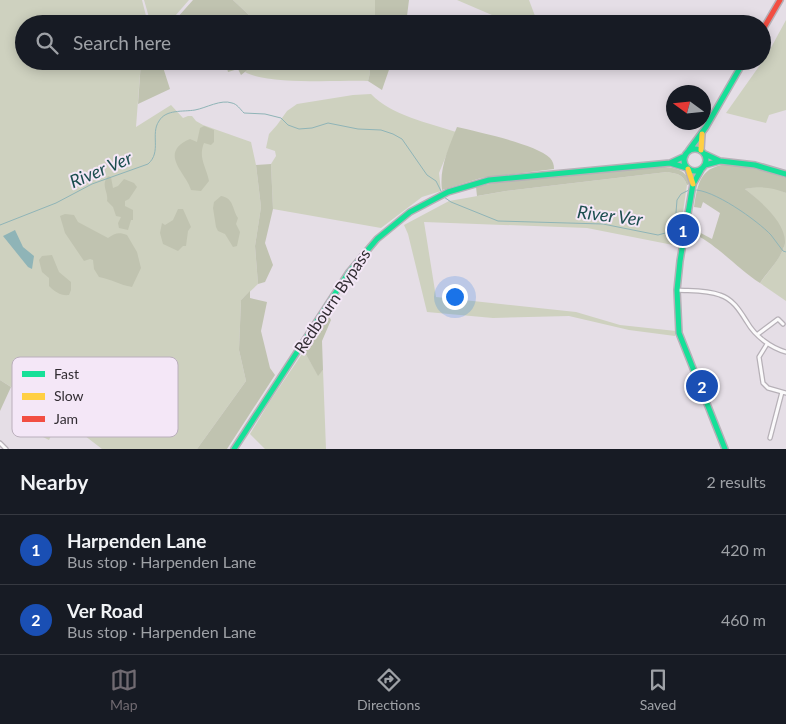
<!DOCTYPE html>
<meta charset="utf-8">
<style>
:root{--surface:#171b24;--page:#20242c;--text:#f1f3f6;--muted:#9ea1a6;--line:#363941;--accent:#706a71}
body{margin:0;font-family:Lato,sans-serif;background:var(--page);color:var(--text)}
.compass{position:absolute;left:666px;top:85px;width:45px;height:45px;border-radius:50%;background:var(--surface);box-shadow:0 2px 12px #0003;rotate:285deg}
.you{position:absolute;left:454px;top:296px;width:18px;height:18px;margin:-12px;border:4px solid #fff;border-radius:50%;background:#1a73e8;box-shadow:0 0 0 8px #1a73e833}
.badge{display:grid;place-items:center;width:32px;height:32px;border-radius:50%;background:var(--accent);color:#fff;font-size:16px;font-weight:700}
.pin{position:absolute;translate:-50% -50%;border:2px solid #fff;box-shadow:0 1px 5px #0006}
.list{margin:0;padding:0;list-style:none}
h2{display:flex;justify-content:space-between;align-items:center;height:65px;margin:0;padding:0 20px;font-size:21px}
h2 small{font-size:16px;font-weight:400;color:var(--muted)}
.list li{display:grid;grid-template-columns:32px 1fr auto;gap:15px;align-items:center;box-sizing:border-box;height:70px;padding:0 20px;border-top:1px solid var(--line)}
.list b{display:block;font-size:19px;white-space:nowrap}
.list p{margin:0;font-size:16px;white-space:nowrap;color:var(--muted)}
.list em{font-size:16px;font-style:normal;color:var(--muted)}
.icon{flex:none;width:28px;height:28px;fill:none;stroke:currentColor;stroke-width:2;stroke-linecap:round;stroke-linejoin:round}
.map{position:relative;flex:none;width:786px;height:449px;overflow:hidden}
.search{position:absolute;background:var(--surface);box-shadow:0 2px 12px #0003;left:15px;right:15px;top:15px;height:55px;display:flex;align-items:center;gap:12px;box-sizing:border-box;padding:0 18px;border-radius:28px;color:var(--muted);font-size:19px}
.sheet{height:205px;background:var(--surface)}
nav{display:flex;justify-content:space-around;align-items:center;box-sizing:border-box;height:70px;border-top:1px solid var(--line);background:var(--surface);font-size:14px;color:var(--muted)}
nav a{display:grid;justify-items:center;gap:2px}
nav .on{color:var(--accent)}
.map>svg:first-child{display:block}
</style>
<div class="map">
<svg width="786" height="449" viewBox="0 0 786 449">
<rect width="100%" height="100%" fill="#e5dee6"/>
<path fill="#ced1bf" d="M0,0H142L148,24H24V61H141L136,127L171,105L183,118L188,116H192L196,121L203,125L251,142L256,165L261,207L255,246L258,284L241,300L239,350L246,381L197,449H102L67,422L0,380Z
M144,0H189L168,24H151Z
M233,0H375V24H256L251,17Z
M457,0H529L538,24H513Z
M786,20V110L769,115L766,123L726,113L767,55Z
M252,61H368L370,73L368,81C339,80 267,85 245,72L250,68Z
M371,94C392,116 427,122 456,132L439,173L441,191L422,197L381,228L273,209L271,164L276,156L275,151L266,148L269,134L277,125L287,111L297,104L353,95Z
M667,172C678,174 683,174 687,185L678,246L587,228L424,222L436,297L576,312L620,325L676,331L675,336L629,330L569,316L493,318L427,312L408,234L404,225L449,201L506,191Z
M759,186L775,188L786,193V301L760,283C768,272 779,260 784,247C786,224 760,201 745,189Z
M304,351L318,375L323,370L326,449H265L250,434L270,401Z
M49,419L57,423L49,440L41,436Z"/>
<path fill="#c0c3b0" d="M193,0H233L251,17L256,24H184L177,18Z
M375,0H409L406,24H375Z
M141,61H161L170,89L138,104Z
M221,61H252L250,68L241,75L238,69L228,72L227,68L223,69Z
M368,61H392L382,90L368,81L370,73Z
M204,126L214,130V142L211,145L204,143C198,158 206,166 209,181L201,191L191,190C187,174 157,153 190,139L197,142L200,128Z
M457,127C478,132 536,144 550,158C553,161 554,165 554,169L481,178L442,190C439,168 449,147 457,127Z
M271,164L273,209L265,243L273,265L265,282L258,284L255,246L261,207L256,165Z
M730,164L765,171L786,178V193C772,187 760,186 745,189C759,200 786,222 785,243C782,258 768,271 760,283C738,269 717,245 696,235L697,231L712,239L720,213L703,202L701,208L694,207C698,181 701,166 730,164Z
M656,167C671,167 686,167 690,184L687,185C683,174 678,174 667,172L506,191L477,196L476,187C534,173 596,172 656,167Z
M108,176L111,177L113,188L118,186L124,179L134,183L137,187L129,199L125,201V206L133,210V220H131L128,230L119,228L118,223L121,217L116,216L113,207L107,201C109,192 100,186 108,176Z
M221,196C234,198 232,209 238,218L236,224L240,232L237,246L233,247L225,234L218,231L216,227L213,208L214,202Z
M178,209H183L191,227L188,231L186,246H183L178,251L163,244L160,233L162,223L165,225L173,220Z
M65,214L74,215L78,222L108,238C115,233 119,232 127,235L137,252L141,268L132,287C120,285 111,279 99,277L94,269L93,260L90,259L84,261L65,233L60,216Z
M52,255L59,272L71,282V290L69,295C61,296 55,292 49,286V278L42,272L39,260L42,256Z
M250,291V298L267,302L261,331L270,368L275,375L227,449H197L246,381L239,350L241,300Z
M328,314L331,320L322,341L323,370L318,376L304,351Z
M0,380L11,387L0,411Z"/>
<path fill="#8fb4b7" d="M15,230L23,247L34,256L32,269L28,267L3,236Z"/>
<g fill="none" stroke-linecap="round" stroke-linejoin="round">
<path stroke="#8fb4b7" stroke-width="1" d="M693,190C712,188 758,221 771,235C775,240 779,246 783,251L786,252
M444,197L451,202L498,221L603,224L658,235L669,232L675,225L677,200L681,194L689,190
M0,225L56,203L92,184L148,164C162,152 150,134 159,121C166,109 183,112 195,110C206,108 221,99 232,103C237,104 240,109 244,113L265,114L281,118L288,125L299,129L312,128L328,123L358,129L381,130L393,134L402,139L427,175L436,181L441,191"/>
<defs>
<path id="street" d="M677,290C691,291 707,290 720,295C733,299 740,311 747,322C755,336 771,348 786,352
M758,334L778,319L783,324
M767,344L759,357L763,383L768,388L786,393
M770,438L782,392
M0,443L6,449"/>
<path id="fast" d="M684 160a11 11 0 1 1 22 0a11 11 0 1 1-22 0Z
M689,150L706,127L744,61
M705,154L720,161L755,165L786,174
M670,163L687,168
M705,165L720,161
M701,170L693,184L680,261L677,290L679,333L725,449
M234,449L349,272L377,239L410,212L448,192L489,180L670,163L685,156"/>
<path id="slow" d="M701,150L702,134
M688,169L693,184"/>
<path id="jam" d="M762,31L780,0"/>
</defs>
<use href="#street" stroke="#b6b0b7" stroke-width="5.5"/>
<use href="#fast" stroke="#b6b0b7" stroke-width="8"/>
<use href="#slow" stroke="#b6b0b7" stroke-width="8"/>
<use href="#jam" stroke="#b6b0b7" stroke-width="8"/>
<use href="#street" stroke="#fbfafb" stroke-width="3"/>
<use href="#fast" stroke="#16e098" stroke-width="5"/>
<use href="#slow" stroke="#ffcf43" stroke-width="5"/>
<use href="#jam" stroke="#f24e42" stroke-width="5"/>
</g>
<g text-anchor="middle" stroke-width="4" stroke-linejoin="round" paint-order="stroke">
<g font-size="16" fill="#312c32" stroke="#f4e7f7">
<text transform="translate(332 301) rotate(-56)" y="6">Redbourn Bypass</text>
</g>
<g font-size="18" font-style="italic" fill="#1c4e4f" stroke="#f4e7f7">
<text transform="translate(101 170) rotate(-23)" y="6">River Ver</text>
<text transform="translate(610 216) rotate(7)" y="6">River Ver</text>
</g>
</g>
<rect x="12" y="357" width="166" height="80" rx="8" fill="#f4e7f7" stroke="#baafbc" stroke-width="1"/>
<rect x="22" y="371" width="23" height="6" fill="#16e098"/>
<rect x="22" y="393" width="23" height="7" fill="#ffcf43"/>
<rect x="22" y="416" width="23" height="6" fill="#f24e42"/>
<g font-size="14" fill="#312c32">
<text x="54" y="379">Fast</text>
<text x="54" y="401">Slow</text>
<text x="54" y="424">Jam</text>
</g>
</svg>
<svg class="compass" viewBox="-18 -18 36 36"><path d="M0-13l5 13h-10z" fill="#e53935"/><path d="M0 13l5-13h-10z" fill="#9ea1a6"/></svg>
<div class="you"></div>
<div class="pin badge" style="left:683px;top:230px;background:#1a4fb4">1</div>
<div class="pin badge" style="left:702px;top:386px;background:#1a4fb4">2</div>
<div class="search"><svg class="icon" aria-label="search" viewBox="0 0 24 24"><circle cx="10" cy="10" r="6"/><path d="M15 15l6 6"/></svg>Search here</div>
</div>
<section class="sheet">
<h2>Nearby<small>2 results</small></h2>
<ul class="list">
<li><span class="badge" style="background:#1a4fb4">1</span><div><b>Harpenden Lane</b><p>Bus stop · Harpenden Lane</p></div><em>420 m</em></li>
<li><span class="badge" style="background:#1a4fb4">2</span><div><b>Ver Road</b><p>Bus stop · Harpenden Lane</p></div><em>460 m</em></li>
</ul>
</section>
<nav>
<a class="on"><svg class="icon" aria-label="map" viewBox="0 0 24 24"><path d="M3 6l6-2 6 2 6-2v14l-6 2-6-2-6 2zM9 4v14M15 6v14"/></svg>Map</a>
<a><svg class="icon" aria-label="directions" viewBox="0 0 24 24"><path d="M12 3l9 9-9 9-9-9zM9 14v-3h6M13 9l2 2-2 2"/></svg>Directions</a>
<a><svg class="icon" aria-label="saved" viewBox="0 0 24 24"><path d="M7 4h10v16l-5-4-5 4z"/></svg>Saved</a>
</nav>
